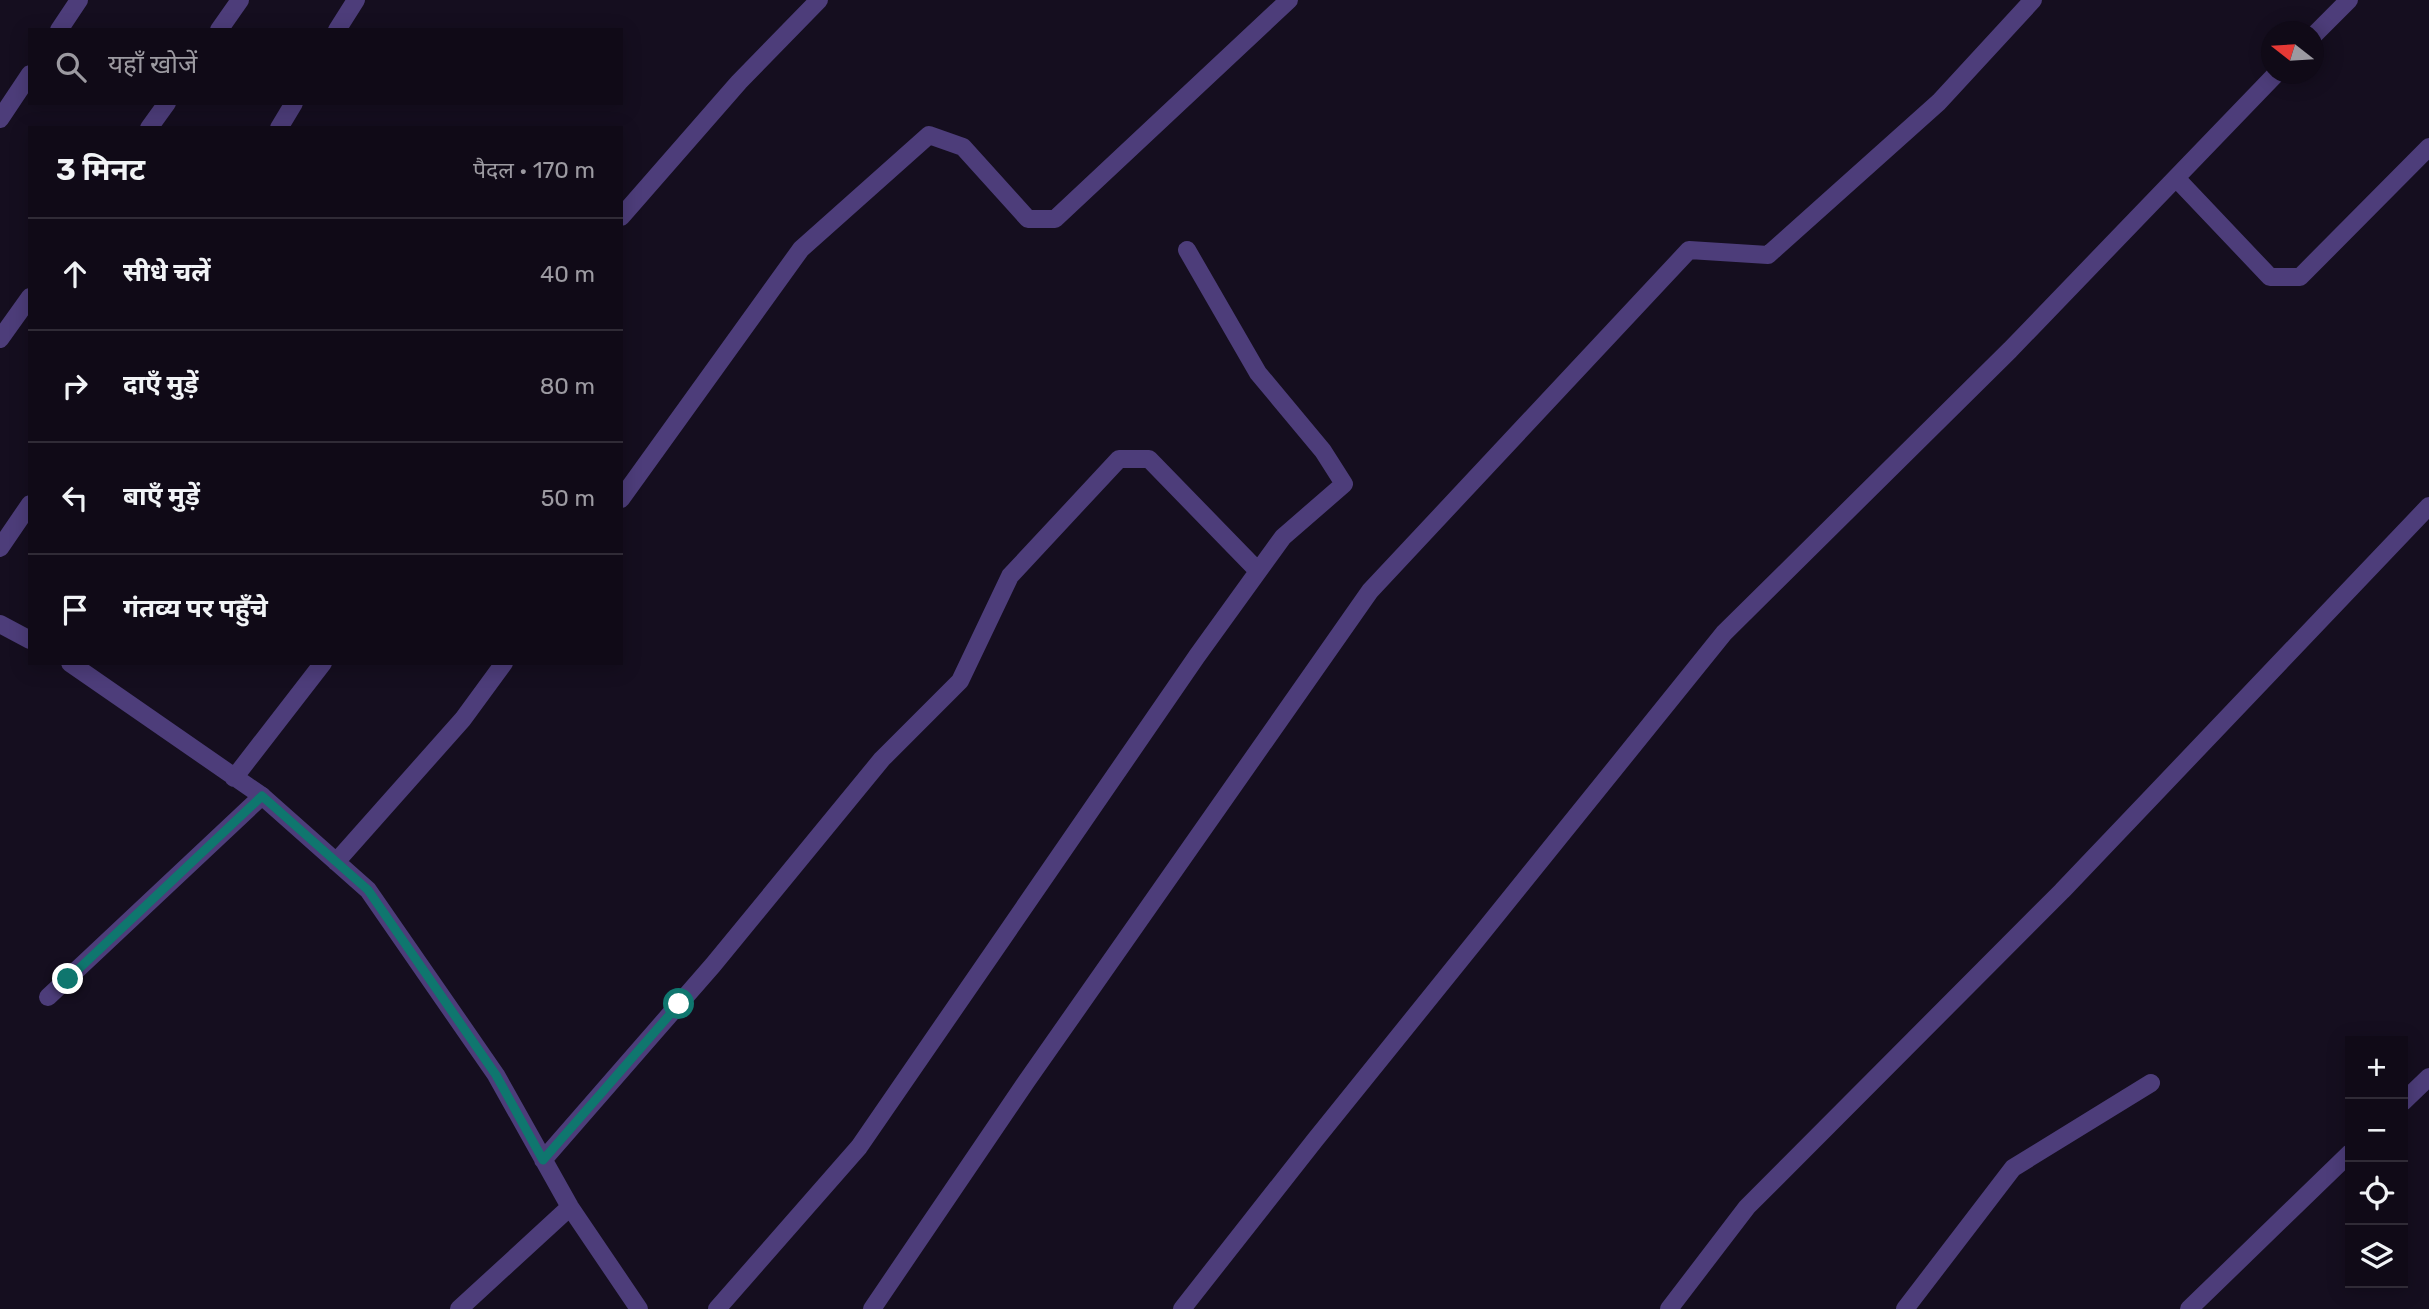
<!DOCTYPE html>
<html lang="hi">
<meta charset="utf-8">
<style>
:root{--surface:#100a17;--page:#191320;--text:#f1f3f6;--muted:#9c9aa1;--line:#302b36}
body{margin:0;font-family:Rubik,"Noto Sans Devanagari",sans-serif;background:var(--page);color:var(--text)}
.controls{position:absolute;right:21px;bottom:21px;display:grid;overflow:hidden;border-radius:0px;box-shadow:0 4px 18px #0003}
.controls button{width:63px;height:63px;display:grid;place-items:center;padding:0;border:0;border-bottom:2px solid var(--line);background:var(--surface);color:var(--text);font:35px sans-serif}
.compass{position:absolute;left:2261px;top:21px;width:63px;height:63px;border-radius:50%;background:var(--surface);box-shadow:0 4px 18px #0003;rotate:287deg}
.stop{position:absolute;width:21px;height:21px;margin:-16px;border:5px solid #0f766e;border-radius:50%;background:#fff}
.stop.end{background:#0f766e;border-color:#fff;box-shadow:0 2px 7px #0008}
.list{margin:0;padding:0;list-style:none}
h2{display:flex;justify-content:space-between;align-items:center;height:91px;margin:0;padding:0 28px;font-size:30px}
h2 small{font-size:23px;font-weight:400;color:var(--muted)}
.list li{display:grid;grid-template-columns:46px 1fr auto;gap:21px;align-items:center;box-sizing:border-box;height:112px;padding:0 28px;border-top:2px solid var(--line)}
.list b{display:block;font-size:26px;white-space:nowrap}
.list em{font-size:23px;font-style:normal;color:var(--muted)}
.icon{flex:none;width:38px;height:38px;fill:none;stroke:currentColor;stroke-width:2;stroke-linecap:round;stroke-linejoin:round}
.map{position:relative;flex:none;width:2429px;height:1309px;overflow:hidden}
.search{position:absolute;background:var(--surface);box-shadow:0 4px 18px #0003;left:28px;top:28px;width:595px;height:77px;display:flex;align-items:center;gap:18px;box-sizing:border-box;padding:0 24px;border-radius:0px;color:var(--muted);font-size:26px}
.panel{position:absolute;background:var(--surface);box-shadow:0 4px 18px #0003;left:28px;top:126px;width:595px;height:539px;border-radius:0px}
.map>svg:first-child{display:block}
</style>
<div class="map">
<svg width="2429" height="1309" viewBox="0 0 2429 1309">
<rect width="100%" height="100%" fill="#150e1f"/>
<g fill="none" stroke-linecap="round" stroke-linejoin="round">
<path stroke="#4d3d7a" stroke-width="18" d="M48,997L262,796"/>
<path stroke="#4d3d7a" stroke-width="18" d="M59,30L79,0
M219,30L240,0
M337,30L356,0
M2314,35L2349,0
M0,119L30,74
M149,128L167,103
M279,128L294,103
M2176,178L2270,277H2300L2429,147
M621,217L739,82L819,0
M0,339L30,297
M621,499L801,249L929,135L963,147L1028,219H1055L1289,0
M0,548L30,504
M0,624L30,640
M70,663L262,796L368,890L496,1075L570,1207L639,1309
M234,778L323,663
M336,862L463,719L504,663
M2403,1102L2429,1077
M543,1160L713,965L882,759L960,681L1010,576L1119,459H1149L1258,571
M459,1309L570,1207
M717,1309L859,1147L1197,656L1283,537L1344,484L1323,451L1258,373L1187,250
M872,1309L1026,1082L1370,591L1689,250L1768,255L1939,102L2033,0
M1182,1309L1315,1140L1724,633L2010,350L2276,74
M1669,1309L1747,1207L2062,891L2429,506
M1905,1309L2013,1168L2151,1083
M2189,1309L2350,1153"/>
</g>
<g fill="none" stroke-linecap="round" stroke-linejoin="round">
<path stroke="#0f766e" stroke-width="9" d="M68,979L262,796L368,890L496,1075L543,1160L679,1004"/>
</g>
</svg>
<div class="controls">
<button>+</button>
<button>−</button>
<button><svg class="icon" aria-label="locate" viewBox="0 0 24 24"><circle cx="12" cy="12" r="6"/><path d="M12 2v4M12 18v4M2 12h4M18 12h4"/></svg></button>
<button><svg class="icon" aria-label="layers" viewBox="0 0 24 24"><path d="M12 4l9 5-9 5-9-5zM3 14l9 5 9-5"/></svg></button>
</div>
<svg class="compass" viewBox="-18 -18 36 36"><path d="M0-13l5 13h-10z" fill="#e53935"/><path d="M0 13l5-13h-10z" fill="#9c9aa1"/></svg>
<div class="stop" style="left:679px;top:1004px"></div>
<div class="stop end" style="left:68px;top:979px"></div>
<div class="search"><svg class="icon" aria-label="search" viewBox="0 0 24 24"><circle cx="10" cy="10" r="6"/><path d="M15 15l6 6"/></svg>यहाँ खोजें</div>
<section class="panel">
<h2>3 मिनट<small>पैदल · 170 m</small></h2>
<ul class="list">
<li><svg class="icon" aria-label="ahead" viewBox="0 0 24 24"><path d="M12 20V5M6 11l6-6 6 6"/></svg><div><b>सीधे चलें</b></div><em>40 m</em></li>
<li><svg class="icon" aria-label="right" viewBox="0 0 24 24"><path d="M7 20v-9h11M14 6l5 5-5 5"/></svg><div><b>दाएँ मुड़ें</b></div><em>80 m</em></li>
<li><svg class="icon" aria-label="left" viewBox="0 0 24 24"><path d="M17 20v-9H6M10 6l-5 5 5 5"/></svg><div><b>बाएँ मुड़ें</b></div><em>50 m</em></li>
<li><svg class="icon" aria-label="arrive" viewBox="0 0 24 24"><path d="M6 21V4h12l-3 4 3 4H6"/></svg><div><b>गंतव्य पर पहुँचे</b></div></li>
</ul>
</section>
</div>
